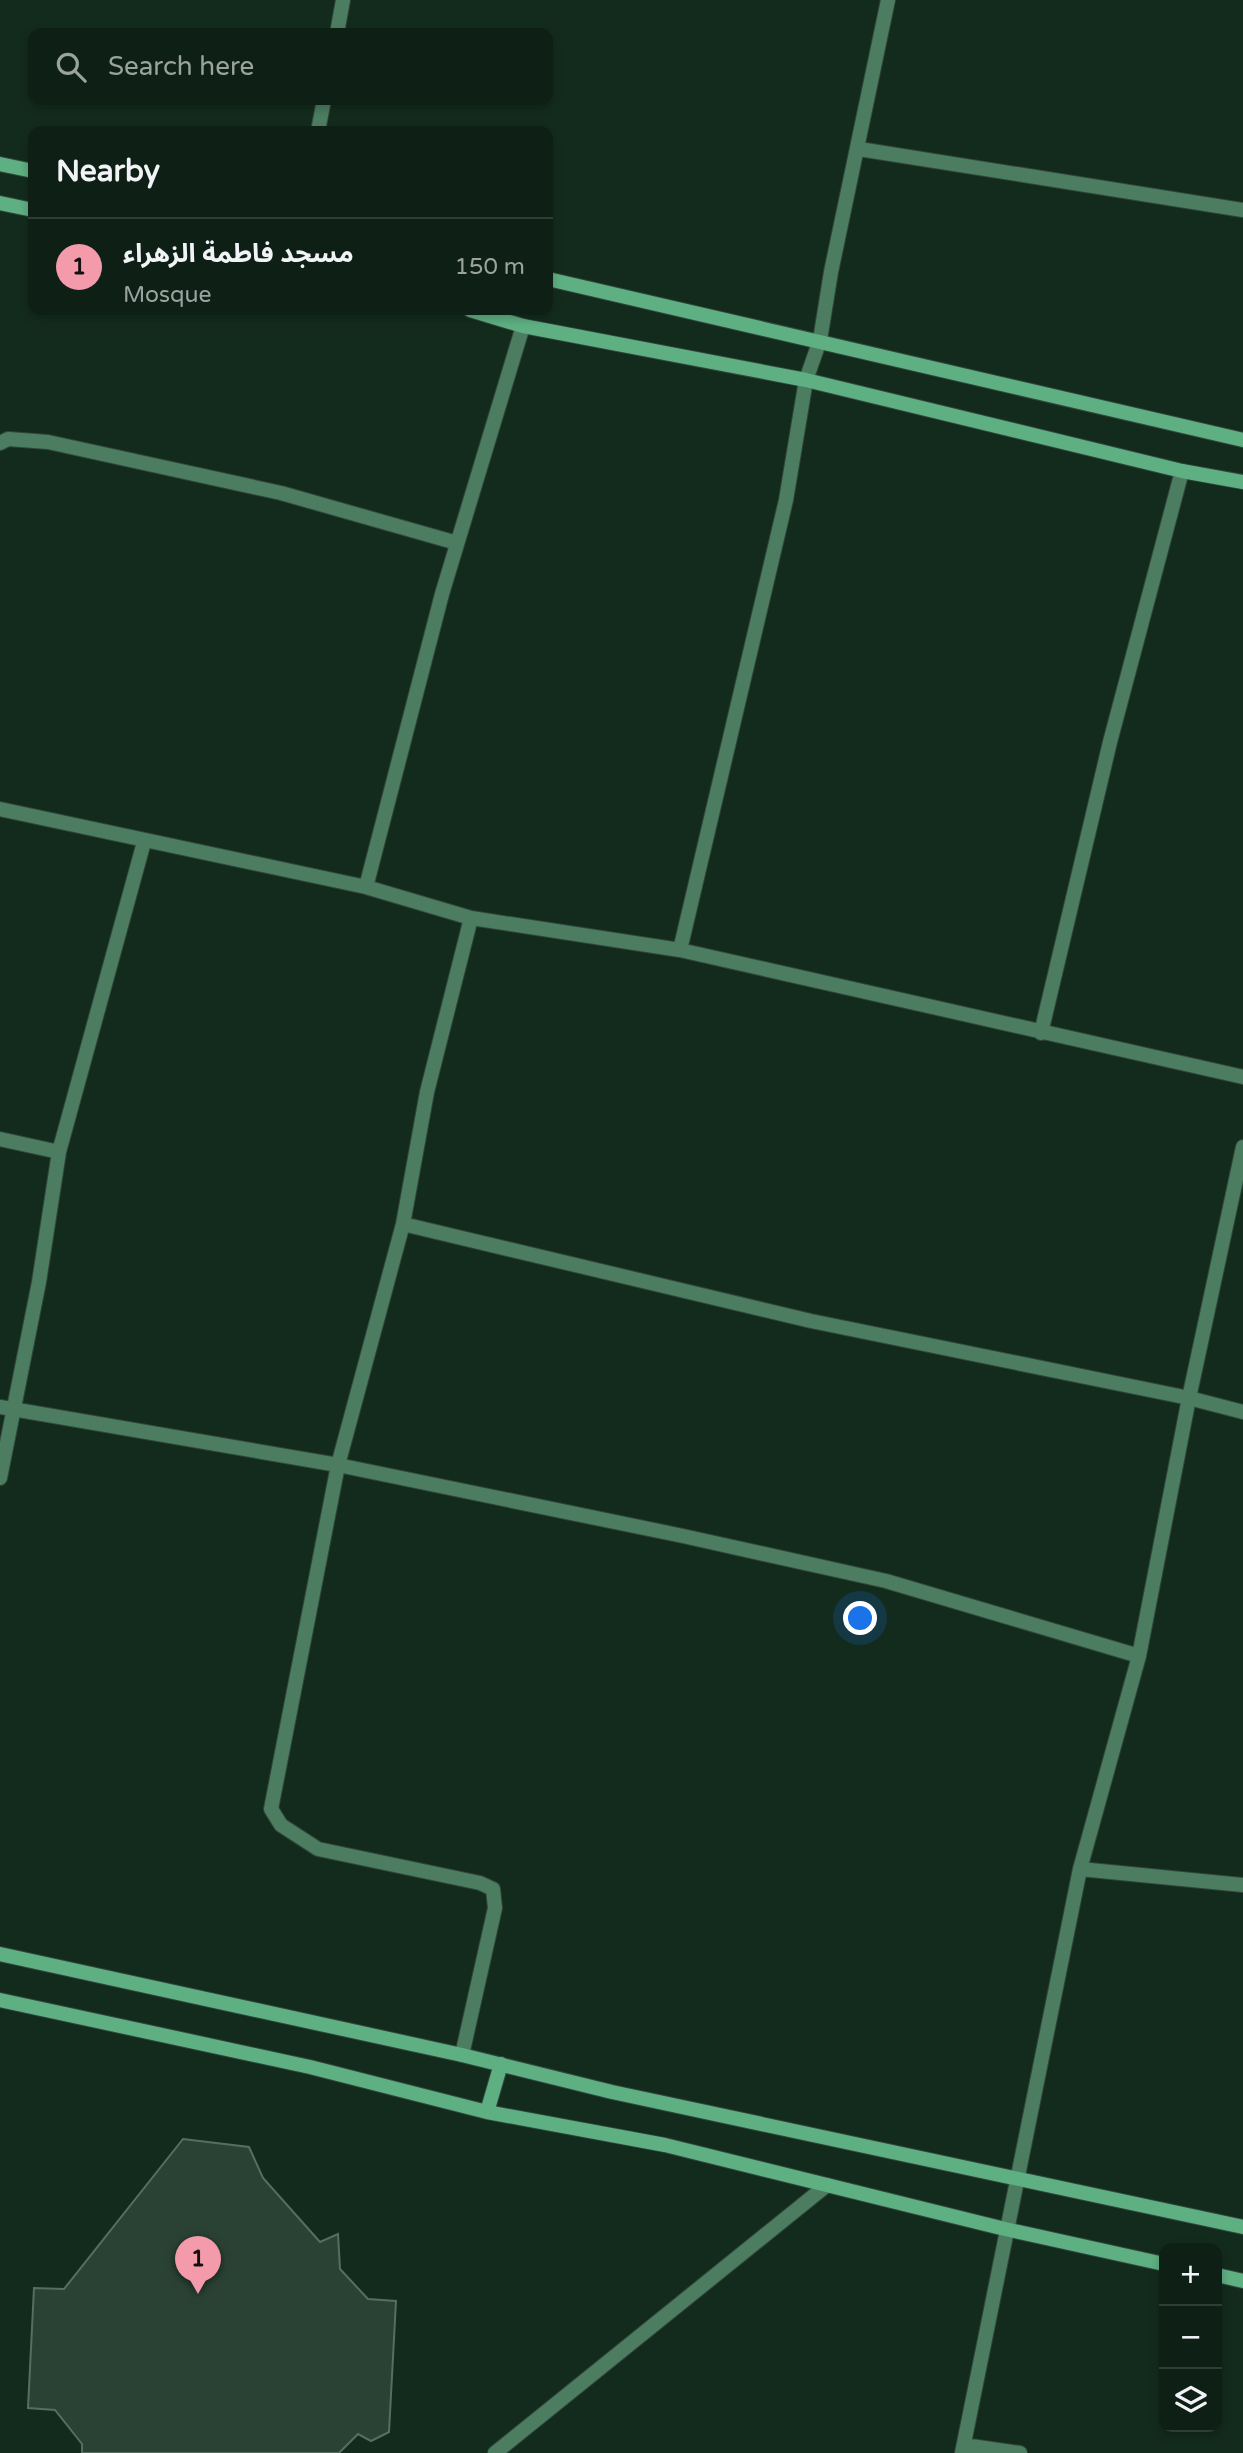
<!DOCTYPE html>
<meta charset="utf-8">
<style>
:root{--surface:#0e2016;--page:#17281f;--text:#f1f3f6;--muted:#9ba3a1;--line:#2e3e35;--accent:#f39aab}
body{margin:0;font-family:"Varela Round","Noto Sans Arabic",sans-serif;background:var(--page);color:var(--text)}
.controls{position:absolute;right:21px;bottom:21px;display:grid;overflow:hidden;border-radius:14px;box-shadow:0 4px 10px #0003}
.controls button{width:63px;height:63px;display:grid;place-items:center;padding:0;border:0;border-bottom:2px solid var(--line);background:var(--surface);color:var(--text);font:35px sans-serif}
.you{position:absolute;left:861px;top:1619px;width:24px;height:24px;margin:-18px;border:5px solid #fff;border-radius:50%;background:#1a73e8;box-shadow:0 0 0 10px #1a73e833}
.badge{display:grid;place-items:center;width:46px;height:46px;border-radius:50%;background:var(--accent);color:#111;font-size:23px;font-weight:700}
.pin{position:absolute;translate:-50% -58px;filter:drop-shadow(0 2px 4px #0008)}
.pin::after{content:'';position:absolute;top:37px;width:24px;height:21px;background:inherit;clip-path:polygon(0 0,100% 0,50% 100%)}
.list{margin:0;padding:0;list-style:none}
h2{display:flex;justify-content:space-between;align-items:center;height:91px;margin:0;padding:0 28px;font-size:30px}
h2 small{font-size:23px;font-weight:400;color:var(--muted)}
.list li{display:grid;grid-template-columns:46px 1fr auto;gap:21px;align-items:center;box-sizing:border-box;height:98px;padding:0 28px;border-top:2px solid var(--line)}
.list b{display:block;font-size:26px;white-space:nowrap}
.list p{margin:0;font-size:23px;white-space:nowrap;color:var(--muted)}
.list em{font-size:23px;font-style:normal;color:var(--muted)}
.icon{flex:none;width:38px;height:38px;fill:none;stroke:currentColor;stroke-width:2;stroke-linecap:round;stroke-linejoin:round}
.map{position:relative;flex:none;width:1243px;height:2453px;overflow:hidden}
.search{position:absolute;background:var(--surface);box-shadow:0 4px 10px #0003;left:28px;top:28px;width:525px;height:77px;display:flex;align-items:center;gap:18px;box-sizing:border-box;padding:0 24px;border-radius:14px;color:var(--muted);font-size:26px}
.panel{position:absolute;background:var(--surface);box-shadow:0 4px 10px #0003;left:28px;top:126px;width:525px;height:189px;border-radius:14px}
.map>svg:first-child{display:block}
</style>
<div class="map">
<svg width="1243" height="2453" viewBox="0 0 1243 2453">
<rect width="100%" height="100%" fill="#132b1d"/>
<path fill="#2a4234" stroke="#556f5f" stroke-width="2" d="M183,2139L249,2147L263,2178L320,2242L338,2234L340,2269L368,2299L396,2301L389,2432L371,2441L358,2434L339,2453H82V2444L55,2410L28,2408L34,2288L64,2289Z"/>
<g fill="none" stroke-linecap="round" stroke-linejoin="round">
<defs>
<path id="street" d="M337,33L343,0
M318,131L324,100
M859,149L1243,210
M0,443L8,439L48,442L281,493L457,543
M0,809L366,887L471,918L680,950L1243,1077
M366,887L442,594L523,326
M680,950L786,500L806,380L820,340L831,272L888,0
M1041,1033L1110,742L1182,471
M0,1139L59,1152
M403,1224L811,1321L1189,1398L1243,1412
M0,1407L338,1465L683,1536L886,1581L1139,1656
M0,1478L39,1282L59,1152L144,842
M1080,1869L1243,1885
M462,2055L495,1908L493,1889L480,1883L318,1849L281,1825L271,1809L338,1465L403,1224L427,1092L471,918
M964,2445L1020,2453
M495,2453L827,2185
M962,2453L1080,1869L1139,1656L1189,1398L1243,1147"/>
<path id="secondary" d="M0,164L33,171
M0,203L33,210
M548,279L1243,440
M470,310L523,326L806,380L1182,471L1243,482
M0,1954L462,2055L612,2092L1243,2227
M0,2000L310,2067L487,2112L665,2145L1005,2229L1164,2264
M487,2112L501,2064
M1217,2275L1243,2281"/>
</defs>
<use href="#street" stroke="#31473a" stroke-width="16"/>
<use href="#secondary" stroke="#31473a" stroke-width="16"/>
<use href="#street" stroke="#4c7d61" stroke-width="14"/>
<use href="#secondary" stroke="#5eb082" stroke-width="14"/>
</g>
</svg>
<div class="controls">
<button>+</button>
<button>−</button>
<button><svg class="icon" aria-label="layers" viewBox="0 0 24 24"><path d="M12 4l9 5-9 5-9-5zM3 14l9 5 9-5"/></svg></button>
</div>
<div class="you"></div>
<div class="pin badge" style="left:198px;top:2294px">1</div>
<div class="search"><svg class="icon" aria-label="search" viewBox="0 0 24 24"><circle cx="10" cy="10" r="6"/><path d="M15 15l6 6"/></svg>Search here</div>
<section class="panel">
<h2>Nearby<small></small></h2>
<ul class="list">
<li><span class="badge">1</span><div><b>مسجد فاطمة الزهراء</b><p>Mosque</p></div><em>150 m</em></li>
</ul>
</section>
</div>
